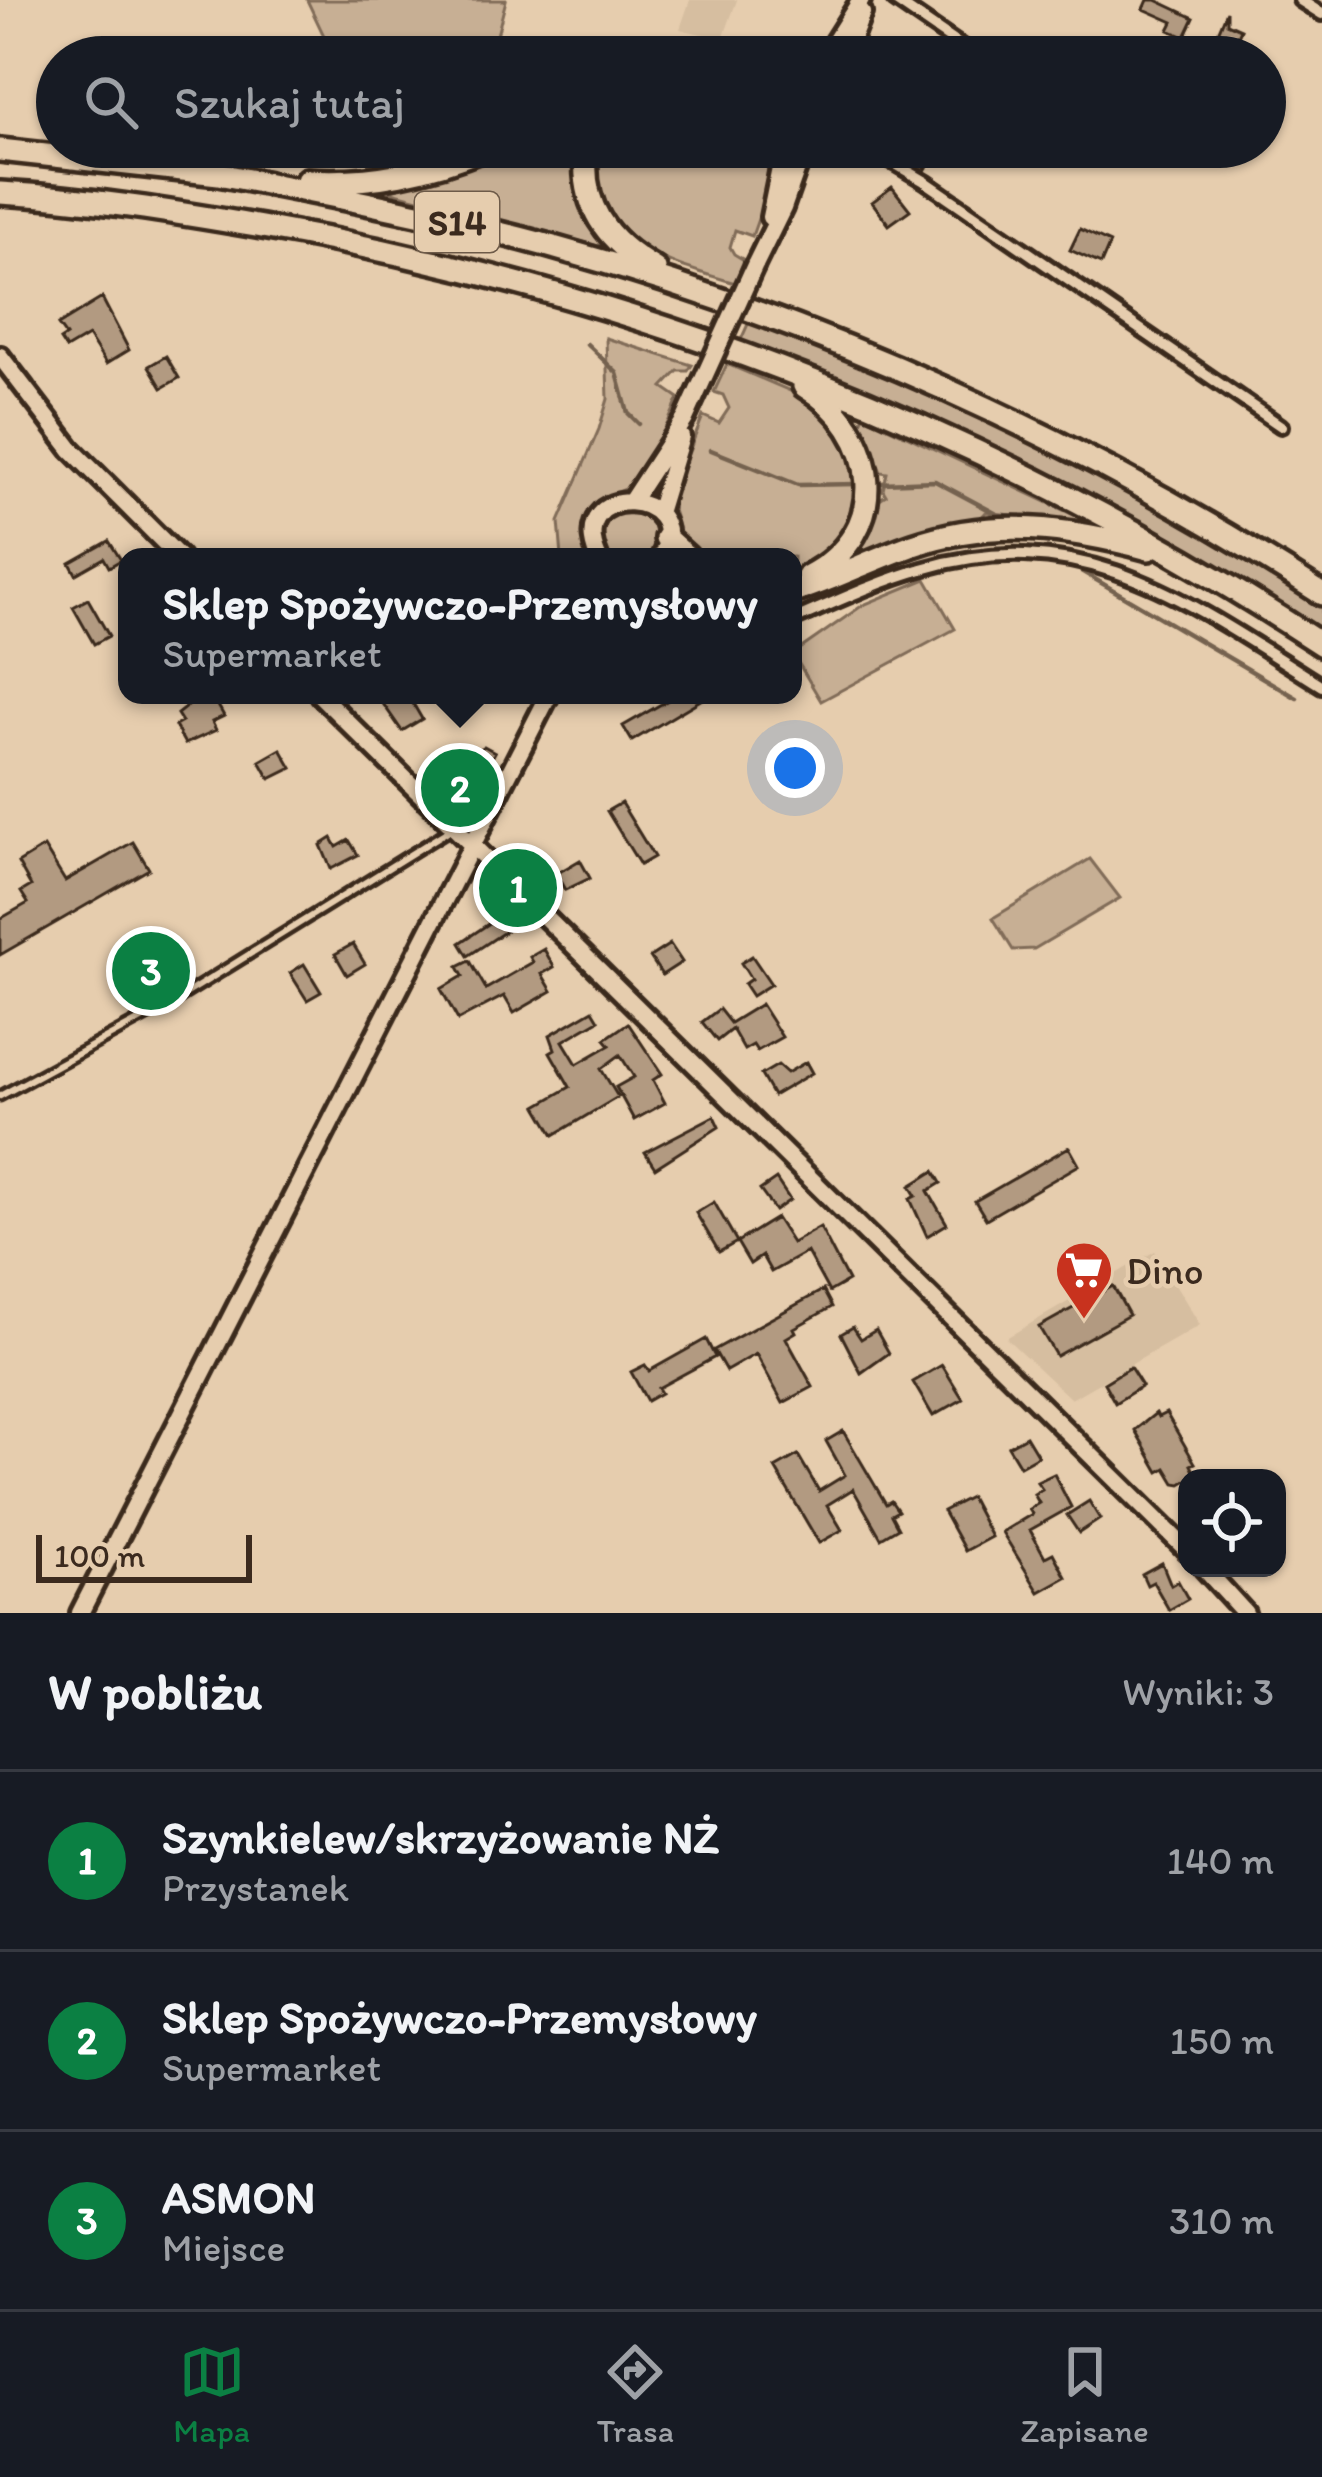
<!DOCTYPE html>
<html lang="pl">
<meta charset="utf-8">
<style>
:root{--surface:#171b24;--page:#242831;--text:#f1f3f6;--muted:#9ea1a6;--line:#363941;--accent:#0b8043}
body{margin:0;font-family:Itim,sans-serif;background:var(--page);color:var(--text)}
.controls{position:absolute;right:36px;bottom:36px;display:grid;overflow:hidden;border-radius:24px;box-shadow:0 3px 9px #0004}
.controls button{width:108px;height:108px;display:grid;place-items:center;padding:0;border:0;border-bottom:3px solid var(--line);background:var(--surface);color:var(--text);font:60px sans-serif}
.scale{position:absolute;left:36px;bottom:30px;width:216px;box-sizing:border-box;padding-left:12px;border:6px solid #3b2a1e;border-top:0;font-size:33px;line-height:42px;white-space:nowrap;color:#3b2a1e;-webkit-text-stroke:9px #e6cdae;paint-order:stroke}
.you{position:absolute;left:795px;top:768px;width:42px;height:42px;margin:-30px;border:9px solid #fff;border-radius:50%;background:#1a73e8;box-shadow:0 0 0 18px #1a73e833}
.badge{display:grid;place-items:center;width:78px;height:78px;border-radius:50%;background:var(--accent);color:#fff;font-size:39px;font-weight:700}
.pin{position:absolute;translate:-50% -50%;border:6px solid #fff;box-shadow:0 3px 12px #0006}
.popup{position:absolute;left:118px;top:548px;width:684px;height:156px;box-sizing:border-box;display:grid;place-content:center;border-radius:24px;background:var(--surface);filter:drop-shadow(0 3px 9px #0005);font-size:39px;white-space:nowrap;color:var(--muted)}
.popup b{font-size:45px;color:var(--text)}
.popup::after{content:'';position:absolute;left:50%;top:100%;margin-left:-24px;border:24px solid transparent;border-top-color:var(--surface)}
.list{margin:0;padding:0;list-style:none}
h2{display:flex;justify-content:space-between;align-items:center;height:156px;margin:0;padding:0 48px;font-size:51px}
h2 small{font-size:39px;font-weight:400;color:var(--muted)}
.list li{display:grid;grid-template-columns:78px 1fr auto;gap:36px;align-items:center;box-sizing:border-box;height:180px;padding:0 48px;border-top:3px solid var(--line)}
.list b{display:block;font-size:45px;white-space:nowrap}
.list p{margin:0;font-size:39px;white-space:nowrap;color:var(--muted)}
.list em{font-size:39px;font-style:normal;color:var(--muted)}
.icon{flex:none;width:66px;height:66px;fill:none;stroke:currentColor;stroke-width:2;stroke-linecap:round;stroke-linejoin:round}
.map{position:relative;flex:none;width:1322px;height:1613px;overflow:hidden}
.search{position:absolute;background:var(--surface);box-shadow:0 3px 9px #0004;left:36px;right:36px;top:36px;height:132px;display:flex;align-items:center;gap:30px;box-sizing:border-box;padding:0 42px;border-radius:66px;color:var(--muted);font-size:45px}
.sheet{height:696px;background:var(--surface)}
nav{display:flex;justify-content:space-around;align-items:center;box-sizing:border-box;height:168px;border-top:3px solid var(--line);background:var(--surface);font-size:33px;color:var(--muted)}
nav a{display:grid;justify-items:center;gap:6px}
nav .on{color:var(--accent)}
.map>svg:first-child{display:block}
</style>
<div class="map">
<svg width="1322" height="1613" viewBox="0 0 1322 1613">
<rect width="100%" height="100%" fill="#e6cdae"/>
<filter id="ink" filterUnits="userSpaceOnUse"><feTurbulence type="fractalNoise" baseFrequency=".00833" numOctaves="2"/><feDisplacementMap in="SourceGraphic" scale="24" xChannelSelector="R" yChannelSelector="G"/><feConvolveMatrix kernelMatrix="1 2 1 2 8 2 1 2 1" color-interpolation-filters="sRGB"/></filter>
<g filter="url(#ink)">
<path fill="#d6bea0" d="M690,0H737L723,39L680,29Z
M1155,1251L1200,1325L1071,1399L1006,1338Z"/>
<path fill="#c7af94" stroke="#816c59" stroke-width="3" d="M307,0H506L495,43L474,57H334Z
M507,147H576C570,193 581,210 602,247L388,191L445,174Z
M598,147H770L764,202L752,236L735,230L730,247L734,254L744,260L735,283C662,261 584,242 598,147Z
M749,322L876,370L1027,438L1173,515L1322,606V633C1133,511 950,422 740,342Z
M606,338L692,365L688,371H678L663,387L679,398L655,451L633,487C595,497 577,516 587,557H562L559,522L599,429L608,399Z
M727,364L807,398L835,419L857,471L853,518L826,555L793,570V557H704L682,540L670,500L703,416L719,423L729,408L723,395L714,392Z
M864,416L1080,518L1081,523L986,512L978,521L857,557L878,500L886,495L883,490L887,473L881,472L861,422Z
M629,510C654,515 663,536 648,557H610C595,537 603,515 629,510Z
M926,579L955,629L821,701L793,654L863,605Z
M1090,859L1120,898L1034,949L1013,950L993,918Z"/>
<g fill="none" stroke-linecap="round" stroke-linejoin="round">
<path stroke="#75624f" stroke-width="4.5" d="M587,344L617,373L628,413L639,424
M711,450L798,485L858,484
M882,483L935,481L995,513
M1081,571L1297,698"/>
</g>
<path fill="#b29a81" stroke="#3b2a1e" stroke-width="3" d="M1148,0H1156L1194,18L1185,37L1169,30L1173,22L1144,9Z
M1227,11V23L1241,29L1232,50L1214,42Z
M896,147H951L947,161L934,156L926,169Z
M892,187L910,210L889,225L872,202Z
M1080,229L1110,243L1101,264L1070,250Z
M102,298L129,350L106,364L88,336L66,349L60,340L66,336L58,325Z
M166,356L179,378L162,388L149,366Z
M109,541L121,560L109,567L104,558L76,574L70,563Z
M88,599L109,636L94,644L73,607Z
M201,695L203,699L212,695L224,716L212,722L216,730L185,744L175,726L182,722L177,714Z
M377,695H408L422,719L402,731Z
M677,695H709L632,741L623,726Z
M484,746L495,752L470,798L433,776L447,763L461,771L471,754Z
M281,749L292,768L270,779L260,761Z
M621,803L654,857L640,865L607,811Z
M332,838L337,847L349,840L358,855L331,869L321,845Z
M133,842L149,869L0,955V919L28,903L21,892L31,886L18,863L44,847L65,881Z
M580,860L590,878L565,890L556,874Z
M506,912L515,925L468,956L460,943Z
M159,943L179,979L142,1000L122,963Z
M353,944L365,964L347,975L335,954Z
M670,944L682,962L662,975L650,957Z
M544,949L554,967L542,974L552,991L514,1013L504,996L458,1020L441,989L463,976L458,967L470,961L486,989L533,962L530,957Z
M752,956L771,984L752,996L744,984L751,979L741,963Z
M304,964L321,992L307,1000L290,973Z
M761,1004L782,1037L757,1051L753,1045L744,1050L732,1029L717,1041L702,1022L719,1009L730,1023Z
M593,1010L599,1020L563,1041L577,1064L610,1045L605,1039L628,1023L662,1074L653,1080L665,1103L634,1120L616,1087L634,1077L620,1055L601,1069L618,1097L554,1135L537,1106L570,1087L550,1052L555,1049L550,1035Z
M806,1062L812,1073L773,1096L761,1075L778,1065L787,1073Z
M714,1116L719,1127L655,1168L645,1152Z
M1069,1147L1079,1165L986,1219L975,1201Z
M934,1171L941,1183L928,1191L947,1224L927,1236L910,1199L916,1196L910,1186Z
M776,1179L790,1200L775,1211L760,1190Z
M714,1202L737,1242L719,1252L696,1213Z
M776,1218L792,1243L820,1227L848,1281L829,1292L807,1252L771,1272L762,1256L750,1264L737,1242Z
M1113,1286L1129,1315L1056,1356L1039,1327Z
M823,1290L832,1307L794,1328L796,1332L786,1338L813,1387L783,1403L756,1354L726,1371L714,1350Z
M853,1327L861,1339L876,1330L889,1353L861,1373L841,1334Z
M706,1339L715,1357L658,1388L661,1393L647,1401L631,1372L645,1365L649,1371Z
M942,1365L963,1399L933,1416L913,1382Z
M1130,1367L1142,1386L1115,1403L1104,1383Z
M1156,1413L1158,1417L1166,1413L1195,1463L1191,1465L1196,1475L1181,1484L1175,1483L1166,1468L1159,1472L1135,1430Z
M843,1431L886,1504L891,1501L898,1511L891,1515L898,1528L881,1538L853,1489L827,1505L842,1530L819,1543L775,1468L798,1455L819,1491L845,1475L826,1441Z
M1026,1436L1038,1456L1020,1466L1008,1446Z
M1054,1474L1071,1507L1030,1530L1045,1557L1053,1553L1066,1577L1039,1592L1002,1532L1032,1514L1029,1509L1039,1503L1034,1494L1042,1489L1037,1482Z
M970,1497L991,1537L965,1551L943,1511Z
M1089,1501L1100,1519L1079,1533L1067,1515Z
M1162,1563L1171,1585L1178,1581L1188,1599L1169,1610L1153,1582L1147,1585L1142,1574Z"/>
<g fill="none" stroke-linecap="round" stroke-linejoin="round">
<defs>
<path id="lane" d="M0,1096L171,1003L451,829"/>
<path id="street" d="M894,0L977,57
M1300,0L1322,14
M867,147L926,182L1281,426
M793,620C835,602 877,582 922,569C1085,521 1191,604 1322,686"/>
<path id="secondary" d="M825,57L861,0
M845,57L862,13
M770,217L780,168L779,147
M755,265L783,208L802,154L810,147
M0,356L71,449L179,557
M632,500L685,419L700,386
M658,513L681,437
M598,557C565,480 696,488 661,557
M320,695L1187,1550
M1204,1568L1245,1613
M80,1613L549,695"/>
<path id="highway" d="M674,57H708
M587,147C579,205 606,241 655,269
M0,150L228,175
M218,174C328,195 438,216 546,245C819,320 1084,440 1322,594
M307,180C372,184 428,172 488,147
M0,193C88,198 175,212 262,227C641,292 1001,434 1322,645
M804,386C880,431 894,532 808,576
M666,538L687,557
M793,592C834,579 873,559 913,545C994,517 1069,528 1149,549"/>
</defs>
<use href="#lane" stroke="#3b2a1e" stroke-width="15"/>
<use href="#street" stroke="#3b2a1e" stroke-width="20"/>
<use href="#secondary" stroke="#3b2a1e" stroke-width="26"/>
<use href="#highway" stroke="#3b2a1e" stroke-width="30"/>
<use href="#lane" stroke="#e6cdae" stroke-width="6"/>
<use href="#street" stroke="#e6cdae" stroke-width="10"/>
<use href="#secondary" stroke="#e6cdae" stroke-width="16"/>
<use href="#highway" stroke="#e6cdae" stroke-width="21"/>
<defs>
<path id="secondary-bridge" d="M700,386L755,265"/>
</defs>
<use href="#secondary-bridge" stroke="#3b2a1e" stroke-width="26" stroke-linecap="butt"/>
<use href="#secondary-bridge" stroke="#e6cdae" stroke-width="16"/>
</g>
</g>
<defs>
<symbol id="supermarket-pin" viewBox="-11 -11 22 30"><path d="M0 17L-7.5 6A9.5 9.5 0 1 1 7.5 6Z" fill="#c8321e" stroke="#e6cdae"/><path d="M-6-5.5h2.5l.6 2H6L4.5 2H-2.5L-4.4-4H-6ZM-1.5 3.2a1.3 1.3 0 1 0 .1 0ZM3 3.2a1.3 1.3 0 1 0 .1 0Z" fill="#fff"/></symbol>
</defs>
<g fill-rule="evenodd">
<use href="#supermarket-pin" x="1051" y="1237" width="66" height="90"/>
</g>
<g text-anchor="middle" stroke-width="9" stroke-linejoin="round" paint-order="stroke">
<rect fill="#e6cdae" stroke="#6e5b49" stroke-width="3" x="415" y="192" width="84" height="60" rx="9"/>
<g font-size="36" font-weight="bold" fill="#3b2a1e">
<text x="457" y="235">S14</text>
</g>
<g font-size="39" fill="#3b2a1e" stroke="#e6cdae" text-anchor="start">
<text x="1126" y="1284">Dino</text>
</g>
</g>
</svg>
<div class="controls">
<button><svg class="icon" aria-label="locate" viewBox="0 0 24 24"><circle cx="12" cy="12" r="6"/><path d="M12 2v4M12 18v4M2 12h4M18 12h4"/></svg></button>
</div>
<div class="scale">100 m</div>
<div class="you"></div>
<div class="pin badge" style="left:518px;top:888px">1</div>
<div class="pin badge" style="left:460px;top:788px">2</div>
<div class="popup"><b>Sklep Spożywczo-Przemysłowy</b>Supermarket</div>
<div class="pin badge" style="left:151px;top:971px">3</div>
<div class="search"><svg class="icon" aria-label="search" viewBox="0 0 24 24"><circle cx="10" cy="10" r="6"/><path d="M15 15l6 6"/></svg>Szukaj tutaj</div>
</div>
<section class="sheet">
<h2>W pobliżu<small>Wyniki: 3</small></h2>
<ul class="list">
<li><span class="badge">1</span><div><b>Szynkielew/skrzyżowanie NŻ</b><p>Przystanek</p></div><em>140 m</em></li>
<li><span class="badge">2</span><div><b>Sklep Spożywczo-Przemysłowy</b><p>Supermarket</p></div><em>150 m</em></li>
<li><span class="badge">3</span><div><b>ASMON</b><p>Miejsce</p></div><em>310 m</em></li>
</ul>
</section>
<nav>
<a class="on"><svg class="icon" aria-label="map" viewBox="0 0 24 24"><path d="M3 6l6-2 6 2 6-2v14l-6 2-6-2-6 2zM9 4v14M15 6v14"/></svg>Mapa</a>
<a><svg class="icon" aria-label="directions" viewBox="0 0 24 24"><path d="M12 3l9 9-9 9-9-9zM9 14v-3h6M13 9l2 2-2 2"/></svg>Trasa</a>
<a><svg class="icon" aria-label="saved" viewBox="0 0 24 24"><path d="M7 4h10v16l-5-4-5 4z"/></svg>Zapisane</a>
</nav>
